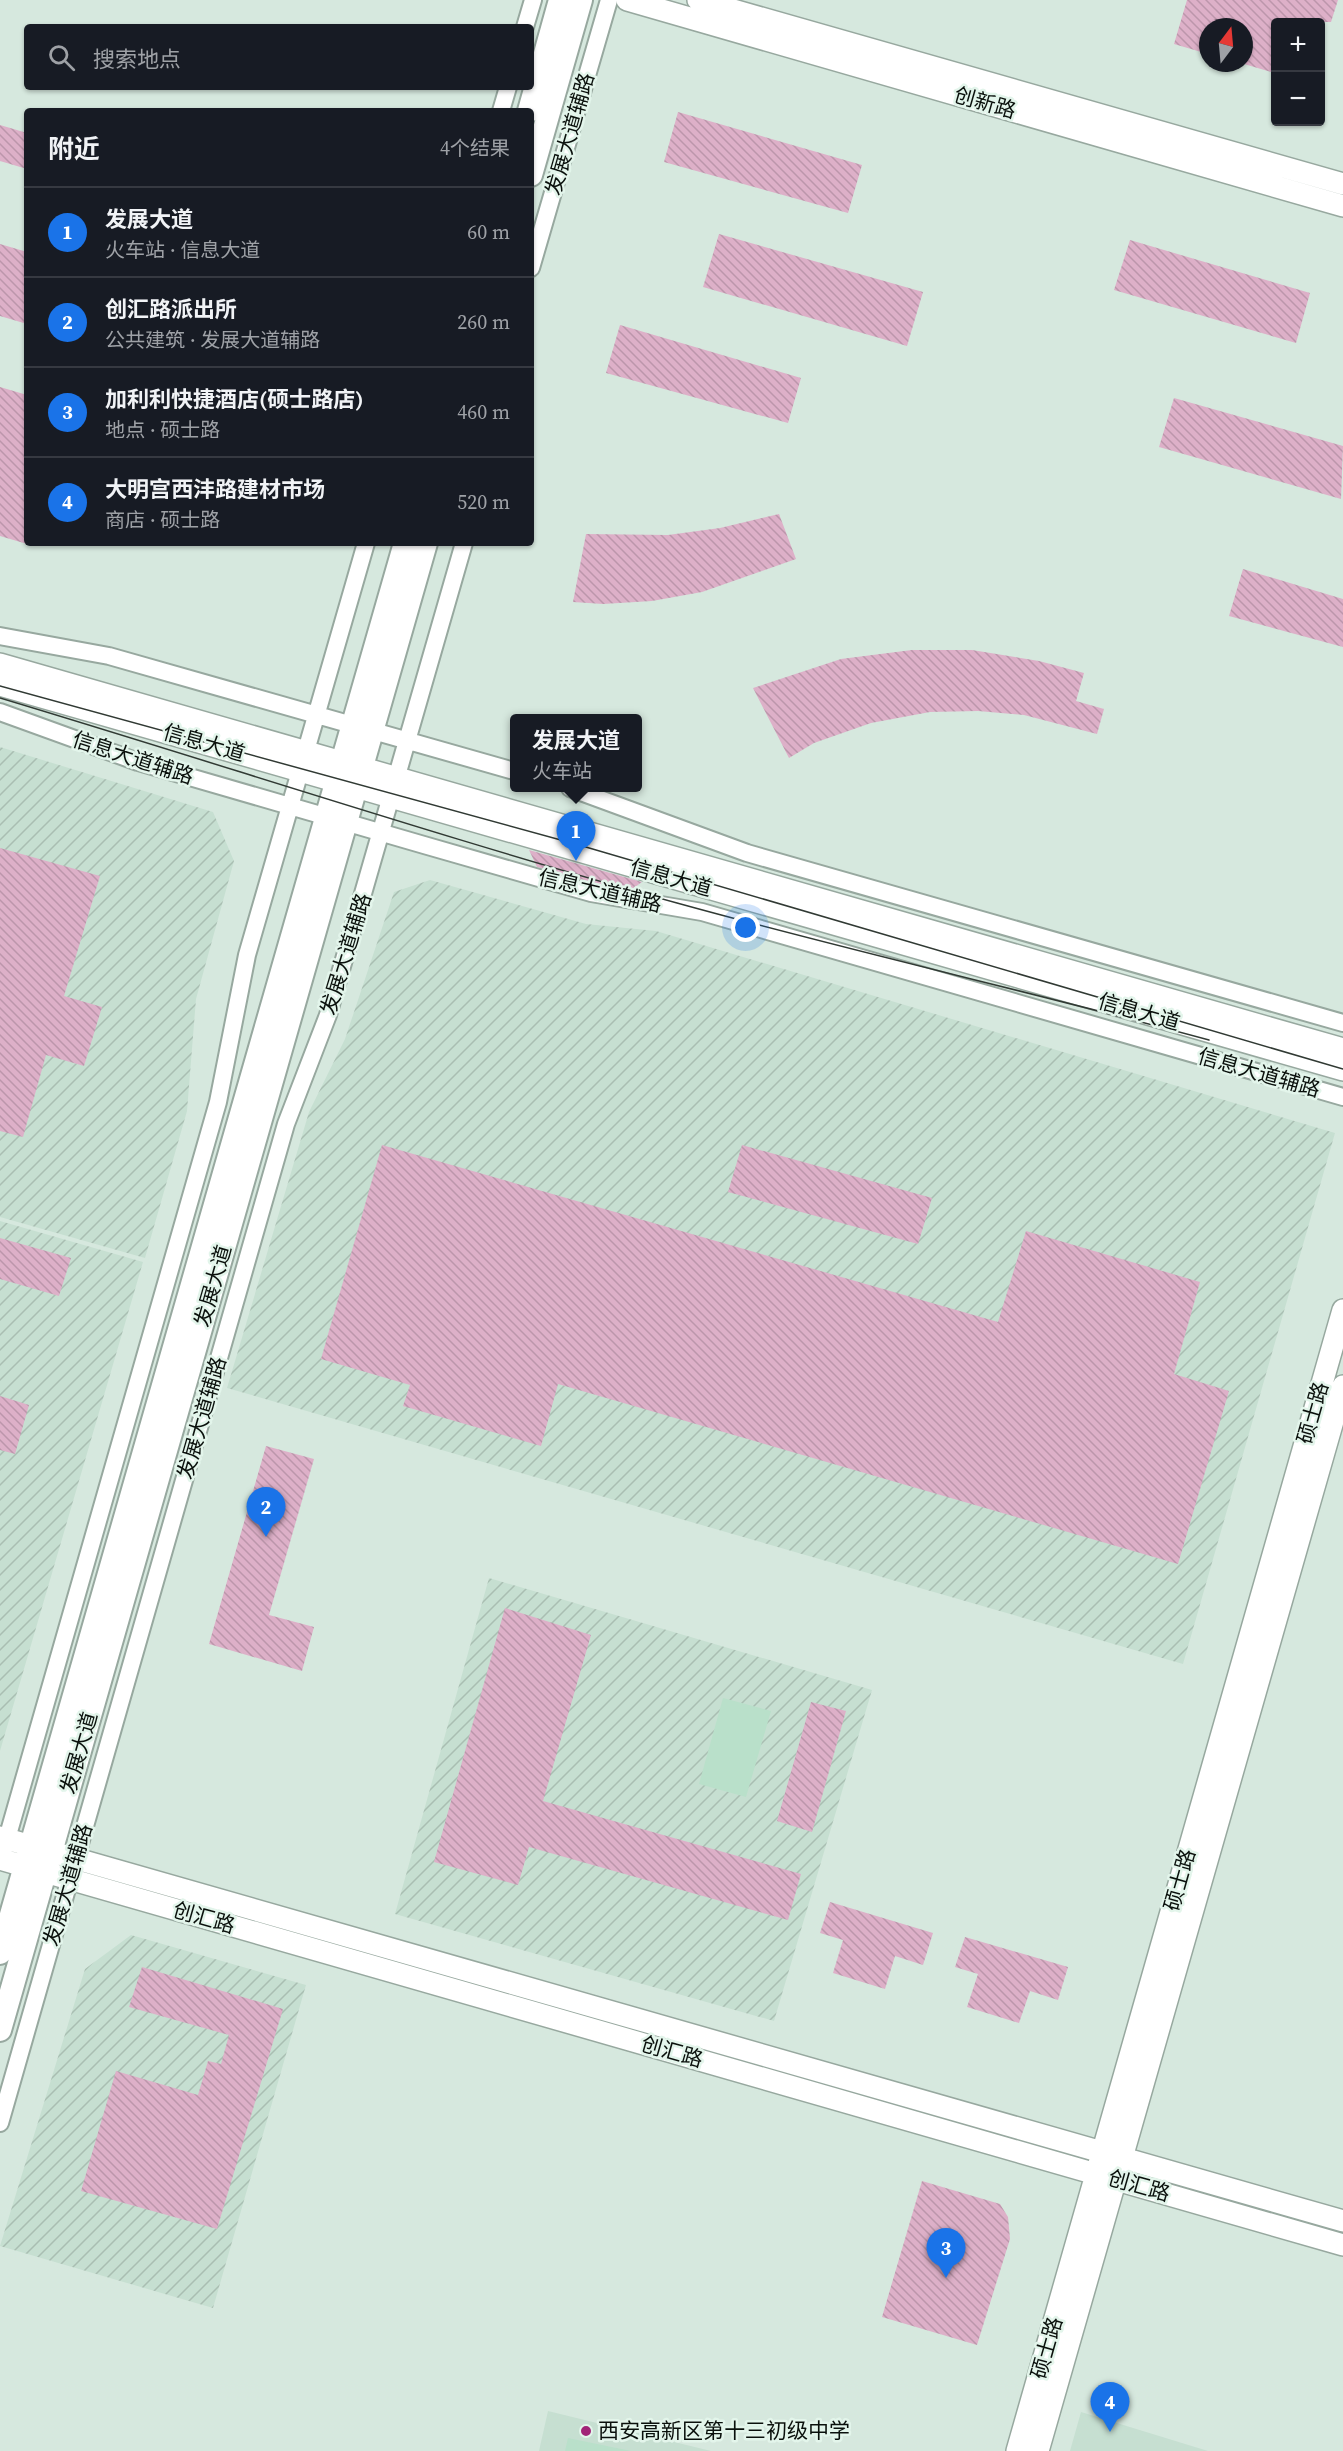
<!DOCTYPE html>
<html lang="zh">
<meta charset="utf-8">
<style>
:root{--surface:#171b24;--page:#242831;--text:#f1f3f6;--muted:#9ea1a6;--line:#363941;--accent:#1a73e8}
body{margin:0;font-family:"Source Serif 4","Noto Sans SC",serif;background:var(--page);color:var(--text)}
.controls{position:absolute;right:18px;top:18px;display:grid;overflow:hidden;border-radius:6px;box-shadow:0 2px 4px #0004}
.controls button{width:54px;height:54px;display:grid;place-items:center;padding:0;border:0;border-bottom:2px solid var(--line);background:var(--surface);color:var(--text);font:30px sans-serif}
.compass{position:absolute;left:1199px;top:18px;width:54px;height:54px;border-radius:50%;background:var(--surface);box-shadow:0 2px 4px #0004;rotate:16deg}
.you{position:absolute;left:746px;top:928px;width:21px;height:21px;margin:-15px;border:4px solid #fff;border-radius:50%;background:#1a73e8;box-shadow:0 0 0 9px #1a73e833}
.badge{display:grid;place-items:center;width:39px;height:39px;border-radius:50%;background:var(--accent);color:#fff;font-size:20px;font-weight:700}
.pin{position:absolute;translate:-50% -50px;filter:drop-shadow(0 2px 3px #0008)}
.pin::after{content:'';position:absolute;top:32px;width:21px;height:18px;background:inherit;clip-path:polygon(0 0,100% 0,50% 100%)}
.popup{position:absolute;left:510px;top:714px;width:132px;height:78px;box-sizing:border-box;display:grid;place-content:center;border-radius:6px;background:var(--surface);filter:drop-shadow(0 2px 4px #0005);font-size:20px;white-space:nowrap;color:var(--muted)}
.popup b{font-size:22px;color:var(--text)}
.popup::after{content:'';position:absolute;left:50%;top:100%;margin-left:-12px;border:12px solid transparent;border-top-color:var(--surface)}
.list{margin:0;padding:0;list-style:none}
h2{display:flex;justify-content:space-between;align-items:center;height:78px;margin:0;padding:0 24px;font-size:26px}
h2 small{font-size:20px;font-weight:400;color:var(--muted)}
.list li{display:grid;grid-template-columns:39px 1fr auto;gap:18px;align-items:center;box-sizing:border-box;height:90px;padding:0 24px;border-top:2px solid var(--line)}
.list b{display:block;font-size:22px;white-space:nowrap}
.list p{margin:0;font-size:20px;white-space:nowrap;color:var(--muted)}
.list em{font-size:20px;font-style:normal;color:var(--muted)}
.icon{flex:none;width:33px;height:33px;fill:none;stroke:currentColor;stroke-width:2;stroke-linecap:round;stroke-linejoin:round}
.map{position:relative;flex:none;width:1343px;height:2451px;overflow:hidden}
.search{position:absolute;background:var(--surface);box-shadow:0 2px 4px #0004;left:24px;top:24px;width:510px;height:66px;display:flex;align-items:center;gap:15px;box-sizing:border-box;padding:0 21px;border-radius:6px;color:var(--muted);font-size:22px}
.panel{position:absolute;background:var(--surface);box-shadow:0 2px 4px #0004;left:24px;top:108px;width:510px;height:438px;border-radius:6px}
.map>svg:first-child{display:block}
</style>
<div class="map">
<svg width="1343" height="2451" viewBox="0 0 1343 2451">
<defs>
<pattern id="industrial-furrows" width="10" height="10" patternUnits="userSpaceOnUse" patternTransform="scale(1.5)"><rect width="10" height="10" fill="#c6dfd1"/><path d="M-1 1l2-2M0 10L10 0M9 11l2-2" fill="none" stroke="#a9beb2"/></pattern>
<pattern id="building-back-hatch" width="6" height="6" patternUnits="userSpaceOnUse" patternTransform="scale(1.5)"><rect width="6" height="6" fill="#ddb0c8"/><path d="M-1 5l2 2M0 0l6 6M5-1l2 2" fill="none" stroke="#bc96ab"/></pattern>
</defs>
<rect width="100%" height="100%" fill="#d6e8de"/>
<path fill="#c6dfd1" d="M548,2411L711,2451H539Z
M1081,2412L1208,2451H1070Z"/>
<path fill="url(#industrial-furrows)" d="M0,747L213,812L234,861L196,999L187,1111L145,1258L0,1217Z
M430,880L586,924L656,931L1335,1133L1183,1664L227,1388L309,1112L345,1039L394,892Z
M0,1221L143,1262L0,1751Z
M489,1578L872,1690L774,2021L395,1914Z
M131,1935L306,1985L213,2308L0,2246L85,1969Z"/>
<path fill="#b9e0ca" d="M723,1698L771,1711L746,1797L699,1784Z
M568,2438L631,2451H565Z"/>
<path fill="url(#building-back-hatch)" d="M1187,0H1338L1331,22H1275V73L1244,64V27H1208V54L1174,44Z
M678,112L862,165L848,213L664,162Z
M0,125L27,133V169L0,161Z
M719,234L923,292L907,346L703,287Z
M1130,240L1310,293L1296,343L1114,290Z
M0,244L27,252V324L0,316Z
M620,325L801,378L788,423L606,373Z
M0,387L27,395V544L0,536Z
M1174,398L1343,446L1341,499L1159,447Z
M779,514L796,559L702,592L652,601L603,604L573,602L586,534L668,535L720,528Z
M1243,569L1343,599V647L1229,616Z
M912,650H972L1039,661L1084,673L1076,701L1104,709L1097,734L1024,715L978,711L930,712L871,723L814,743L789,758L753,688L841,659Z
M0,848L100,876L64,996L102,1007L84,1066L46,1055L23,1137L0,1131Z
M529,850L642,882L632,889L593,883L537,867Z
M382,1145L998,1322L1026,1231L1200,1282L1174,1374L1229,1391L1178,1564L558,1384L541,1446L403,1406L410,1385L321,1359Z
M742,1145L932,1198L918,1244L728,1192Z
M0,1238L71,1258L59,1296L0,1279Z
M0,1396L29,1405L15,1454L0,1450Z
M266,1446L314,1459L269,1615L314,1627L302,1671L209,1644Z
M505,1608L591,1635L543,1801L801,1874L788,1920L529,1847L518,1885L434,1862Z
M811,1702L846,1711L812,1832L777,1821Z
M830,1902L933,1933L923,1965L895,1956L885,1989L833,1973L843,1940L820,1933Z
M965,1937L1068,1967L1058,2000L1030,1991L1019,2023L967,2007L978,1974L955,1967Z
M142,1967L283,2009L217,2229L81,2191L116,2071L198,2095L208,2061L221,2064L229,2035L129,2007Z
M922,2181L1000,2204L1008,2217L1010,2239L977,2345L882,2317Z"/>
<g fill="none" stroke-linecap="round" stroke-linejoin="round">
<defs>
<path id="minor" d="M525,27L533,0
M501,111L508,87
M531,268L609,0
M0,636L109,656L514,771
M0,712L138,762L424,845L591,893L702,912L1343,1097
M570,788L747,853L1343,1023
M4,1849L218,1102L247,955L366,543
M0,2123L286,1124L328,1015L464,543"/>
<path id="tertiary" d="M627,0L1343,206
M698,0L1343,184
M0,664L1343,1049
M0,685L1343,1070
M0,1837L1343,2221
M0,1859L1343,2245
M1017,2451L1343,1310
M1038,2451L1343,1386"/>
<path id="secondary" d="M529,111L560,0
M531,175L581,0
M0,1953L405,543
M0,2030L426,543"/>
</defs>
<use href="#minor" stroke="#97a89f" stroke-width="20"/>
<use href="#tertiary" stroke="#97a89f" stroke-width="24"/>
<use href="#secondary" stroke="#97a89f" stroke-width="26"/>
<use href="#minor" stroke="#fff" stroke-width="16"/>
<use href="#tertiary" stroke="#fff" stroke-width="21"/>
<use href="#secondary" stroke="#fff" stroke-width="22"/>
<path stroke="#313a34" stroke-width="1.5" d="M0,686L579,845L1343,1069
M0,698C226,766 450,840 677,903C854,952 1032,992 1209,1040"/>
</g>
<circle fill="#a12477" stroke="#e3f5eb" stroke-width="2" cx="586" cy="2431" r="6"/>
<g text-anchor="middle" stroke-width="5" stroke-linejoin="round" paint-order="stroke">
<g font-size="21" fill="#0a100c" stroke="#e3f5eb">
<text transform="translate(985 103) rotate(16)" y="7">创新路</text>
<text transform="translate(570 134) rotate(-74)" y="7">发展大道辅路</text>
<text transform="translate(204 743) rotate(16)" y="7">信息大道</text>
<text transform="translate(133 758) rotate(18)" y="7">信息大道辅路</text>
<text transform="translate(671 878) rotate(16)" y="7">信息大道</text>
<text transform="translate(600 891) rotate(13)" y="7">信息大道辅路</text>
<text transform="translate(346 954) rotate(-73)" y="7">发展大道辅路</text>
<text transform="translate(1139 1012) rotate(16)" y="7">信息大道</text>
<text transform="translate(1259 1073) rotate(16)" y="7">信息大道辅路</text>
<text transform="translate(213 1286) rotate(-74)" y="7">发展大道</text>
<text transform="translate(1313 1413) rotate(-74)" y="7">硕士路</text>
<text transform="translate(202 1418) rotate(-74)" y="7">发展大道辅路</text>
<text transform="translate(79 1753) rotate(-74)" y="7">发展大道</text>
<text transform="translate(1180 1880) rotate(-74)" y="7">硕士路</text>
<text transform="translate(68 1885) rotate(-74)" y="7">发展大道辅路</text>
<text transform="translate(204 1918) rotate(16)" y="7">创汇路</text>
<text transform="translate(672 2052) rotate(16)" y="7">创汇路</text>
<text transform="translate(1139 2186) rotate(16)" y="7">创汇路</text>
<text transform="translate(1047 2348) rotate(-74)" y="7">硕士路</text>
</g>
<g font-size="21" fill="#0a100c" stroke="#e3f5eb" text-anchor="start">
<text x="598" y="2438">西安高新区第十三初级中学</text>
</g>
</g>
</svg>
<div class="controls">
<button>+</button>
<button>−</button>
</div>
<svg class="compass" viewBox="-18 -18 36 36"><path d="M0-13l5 13h-10z" fill="#e53935"/><path d="M0 13l5-13h-10z" fill="#9ea1a6"/></svg>
<div class="you"></div>
<div class="pin badge" style="left:576px;top:861px">1</div>
<div class="popup"><b>发展大道</b>火车站</div>
<div class="pin badge" style="left:266px;top:1537px">2</div>
<div class="pin badge" style="left:946px;top:2278px">3</div>
<div class="pin badge" style="left:1110px;top:2432px">4</div>
<div class="search"><svg class="icon" aria-label="search" viewBox="0 0 24 24"><circle cx="10" cy="10" r="6"/><path d="M15 15l6 6"/></svg>搜索地点</div>
<section class="panel">
<h2>附近<small>4个结果</small></h2>
<ul class="list">
<li><span class="badge">1</span><div><b>发展大道</b><p>火车站 · 信息大道</p></div><em>60 m</em></li>
<li><span class="badge">2</span><div><b>创汇路派出所</b><p>公共建筑 · 发展大道辅路</p></div><em>260 m</em></li>
<li><span class="badge">3</span><div><b>加利利快捷酒店(硕士路店)</b><p>地点 · 硕士路</p></div><em>460 m</em></li>
<li><span class="badge">4</span><div><b>大明宫西沣路建材市场</b><p>商店 · 硕士路</p></div><em>520 m</em></li>
</ul>
</section>
</div>
